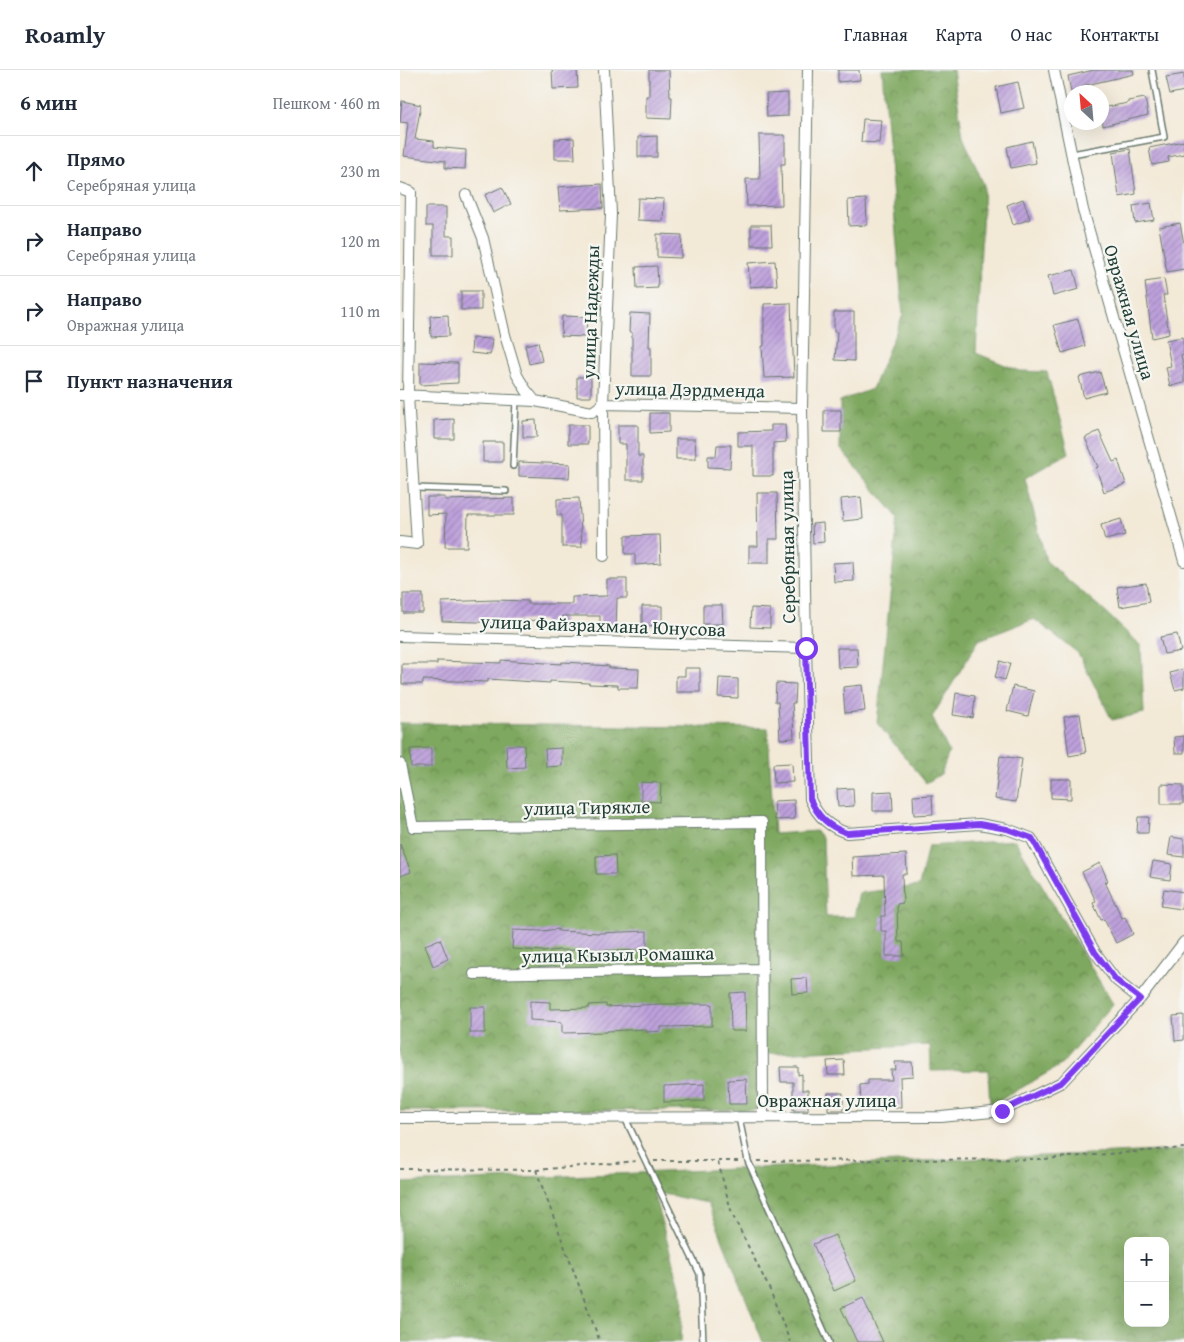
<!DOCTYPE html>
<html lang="ru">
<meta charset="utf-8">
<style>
:root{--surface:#fff;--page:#f6f6f7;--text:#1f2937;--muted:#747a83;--line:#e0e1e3}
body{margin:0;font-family:"Gentium Book Plus",serif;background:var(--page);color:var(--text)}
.controls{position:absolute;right:15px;bottom:15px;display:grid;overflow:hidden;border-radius:10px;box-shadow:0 5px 20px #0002}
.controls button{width:45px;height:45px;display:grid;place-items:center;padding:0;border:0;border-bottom:1px solid var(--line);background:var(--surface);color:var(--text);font:25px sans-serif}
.compass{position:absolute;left:664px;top:15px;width:45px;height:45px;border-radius:50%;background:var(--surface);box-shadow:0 5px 20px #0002;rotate:334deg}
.stop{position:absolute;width:15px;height:15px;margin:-11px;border:4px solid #7c3aed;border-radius:50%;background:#fff}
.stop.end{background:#7c3aed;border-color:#fff;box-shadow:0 1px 5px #0008}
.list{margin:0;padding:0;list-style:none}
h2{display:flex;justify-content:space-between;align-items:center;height:65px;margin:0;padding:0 20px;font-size:21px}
h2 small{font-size:16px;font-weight:400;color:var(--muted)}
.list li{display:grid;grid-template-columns:32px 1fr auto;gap:15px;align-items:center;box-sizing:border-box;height:70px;padding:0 20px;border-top:1px solid var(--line)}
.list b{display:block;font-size:19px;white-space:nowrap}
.list p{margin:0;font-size:16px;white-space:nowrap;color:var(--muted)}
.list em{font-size:16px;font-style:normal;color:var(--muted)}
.icon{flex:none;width:28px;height:28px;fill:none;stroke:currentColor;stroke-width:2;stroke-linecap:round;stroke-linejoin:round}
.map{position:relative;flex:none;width:784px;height:1272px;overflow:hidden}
header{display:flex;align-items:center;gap:30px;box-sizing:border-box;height:70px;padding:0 25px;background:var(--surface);border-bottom:1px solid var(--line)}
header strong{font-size:24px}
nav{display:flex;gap:28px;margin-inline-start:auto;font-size:18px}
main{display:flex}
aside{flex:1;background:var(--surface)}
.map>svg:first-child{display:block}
</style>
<header>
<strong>Roamly</strong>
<nav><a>Главная</a><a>Карта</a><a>О нас</a><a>Контакты</a></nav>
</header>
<main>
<aside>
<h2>6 мин<small>Пешком · 460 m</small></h2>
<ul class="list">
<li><svg class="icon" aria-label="ahead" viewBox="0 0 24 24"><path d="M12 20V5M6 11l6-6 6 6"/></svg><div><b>Прямо</b><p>Серебряная улица</p></div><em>230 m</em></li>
<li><svg class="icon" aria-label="right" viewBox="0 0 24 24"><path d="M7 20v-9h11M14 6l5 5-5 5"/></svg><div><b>Направо</b><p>Серебряная улица</p></div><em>120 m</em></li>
<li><svg class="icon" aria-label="right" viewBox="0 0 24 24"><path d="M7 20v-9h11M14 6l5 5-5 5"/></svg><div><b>Направо</b><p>Овражная улица</p></div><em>110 m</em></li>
<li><svg class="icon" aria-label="arrive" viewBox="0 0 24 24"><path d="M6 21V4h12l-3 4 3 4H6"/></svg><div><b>Пункт назначения</b></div></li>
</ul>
</aside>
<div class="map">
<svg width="784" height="1272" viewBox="0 0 784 1272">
<defs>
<pattern id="forest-crowns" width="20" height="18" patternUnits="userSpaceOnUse" patternTransform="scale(1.25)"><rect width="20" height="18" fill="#7ea75e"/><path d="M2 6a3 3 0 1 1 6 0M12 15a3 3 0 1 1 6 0" fill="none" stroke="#67894e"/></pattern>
<pattern id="building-hatch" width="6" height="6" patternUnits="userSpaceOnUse" patternTransform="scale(1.25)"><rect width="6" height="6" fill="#bea1dc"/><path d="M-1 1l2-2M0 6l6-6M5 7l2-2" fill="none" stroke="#9a84b3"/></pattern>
</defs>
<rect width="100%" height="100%" fill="#f6f6f2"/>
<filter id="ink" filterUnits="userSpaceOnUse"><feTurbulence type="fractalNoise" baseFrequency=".02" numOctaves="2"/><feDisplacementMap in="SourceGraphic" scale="10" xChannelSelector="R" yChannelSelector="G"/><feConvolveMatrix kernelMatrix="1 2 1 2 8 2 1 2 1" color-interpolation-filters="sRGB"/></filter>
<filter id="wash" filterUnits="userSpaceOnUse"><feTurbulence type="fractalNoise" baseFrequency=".0096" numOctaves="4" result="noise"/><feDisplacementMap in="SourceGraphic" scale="20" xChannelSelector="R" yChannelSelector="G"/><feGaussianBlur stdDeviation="1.12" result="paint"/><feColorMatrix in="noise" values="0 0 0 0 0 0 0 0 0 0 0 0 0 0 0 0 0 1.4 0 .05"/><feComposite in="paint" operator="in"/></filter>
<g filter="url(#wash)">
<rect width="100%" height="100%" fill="#f3e9d7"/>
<path fill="url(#forest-crowns)" stroke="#4e7249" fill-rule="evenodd" d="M482,0H553L563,67L584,115L576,283L620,301L647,302L669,383L625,408L646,491L701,538L741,576L744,643L712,650L678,583L634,549L579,570L532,647L549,682L541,704L526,713L477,653L498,448L440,378V331L472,319L503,245Z
M0,653L368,658L374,764L416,761L423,769L426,847H454L459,823L519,816L528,776L615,770L713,934L661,995L590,1036L588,1000L531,1001L530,975L357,984L356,1040L0,1041Z
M784,1080V1272H363L308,1133L253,1122L283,1227L281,1272H0V1113ZM728,1171H765V1253H728Z"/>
<g id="blocks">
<path fill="url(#building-hatch)" d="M152,0H177L178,18L153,19Z
M249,0H269L270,27H272L271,49L246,48V26H249Z
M438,0H459L460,10L438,12Z
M694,0H733L734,4L682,16L683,22H671L668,6Z
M784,4V21L770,24L766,7Z
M618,12L624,38L601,43L596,17Z
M388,23V46L367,47L366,24Z
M745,28L748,45L703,56L702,38L728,33V31Z
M2,31L21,35L15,69L34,71V77L66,80L65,99L45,98V91L4,86L8,53L0,52Z
M463,49L481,50L479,73L461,72Z
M359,65H385V94H381L382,135L347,136L346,109H360Z
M257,66V87H238V67Z
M174,68L175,89H155V69Z
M632,71L636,93L611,98L607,77Z
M784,71V84L768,87L769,92L752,95L749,78Z
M730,79L736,124L719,127L713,82Z
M202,114L203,138L160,140L158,117Z
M102,117L111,134L93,143L85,125Z
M238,128L264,129L263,151L237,150Z
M466,129L467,155L449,156L448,130Z
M623,129L630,149L613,155L607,135Z
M751,133L754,150L735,153L733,136Z
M26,137H46V166H53V185H33V156H26Z
M780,153L784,174V199L767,202L759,157Z
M351,155H371L372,175H351Z
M257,164L282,165L281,188L257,187Z
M375,191L377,215L350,217L348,193Z
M257,196L258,218L237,219L236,197Z
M674,200L679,219L653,226L648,206Z
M764,209L767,225H763L769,264L752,268L745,212Z
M61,221H81V240H61Z
M391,233L394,307L364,308L362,276H364V234Z
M434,242H454V291L435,290L437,262H434Z
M230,243L250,244L249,277H251V306H232V262H229Z
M48,245L49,266L31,267L30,246Z
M162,246L187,247L186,267L161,266Z
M678,249L685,276L662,283L654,255Z
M783,267L784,284L781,285L784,299V313L770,316L766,297L771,296L766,270Z
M72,268L92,269L90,285L71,283Z
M138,272L142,291L129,294L125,275Z
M20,292L58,293V313L20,315Z
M700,302L706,322L684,328L679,307Z
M177,307H191V327H177Z
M424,340H441V362H424Z
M250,343H269V362L250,363Z
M54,349V369H34V350Z
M136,350L137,367H123V351Z
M168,355H188V374H168Z
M218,355H238V386H243V410H226V374H218Z
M371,355H385L386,372L373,373V406H353V376H338V362L371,361Z
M699,361L713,392L718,390L726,414L704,422L696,398L698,397L685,368Z
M276,369H295L296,389H276Z
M83,372H103V392H83Z
M317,375H331L330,398L308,397V386H316Z
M119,392L170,394L169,408L119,406Z
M357,423H377L378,469H369V493H349V476H358Z
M27,427H45V430L114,428V445H68L67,477H45L46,444L27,445Z
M461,427L463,449L443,451L441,429Z
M179,428L182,477H162V445H157V429Z
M721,449L725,465L705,470L701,455Z
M423,453L424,472L413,473L412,454Z
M260,465L261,493L235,495V484H225V466Z
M453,492L454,511L434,512L433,493Z
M207,509H227V528H217L216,561H200V546H163V553H144V550L77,552L42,551V532L95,530L128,531V534H172V527L207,526Z
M746,513L749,532L720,537L717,517Z
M3,524H23V543H3Z
M303,535H322L323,554H303Z
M242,536H262V555L242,556Z
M351,538L370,539V558L350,557Z
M777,564L781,581L764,584L760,567Z
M437,578H457L458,597L438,598Z
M101,590L161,594L162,592L181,593V594L209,596V598L239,599L238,618H218V615L189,614V613L150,611V613L88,609V612L23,610V614H2V594H37V591L101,593Z
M600,591L610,594L605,610L595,607Z
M285,598H300V622H276V606H285Z
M784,599V618L775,620L770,603Z
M319,608L338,609V628L318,627Z
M376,613L396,614L395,633H392L394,668L380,669L378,632H375Z
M462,615L465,641L445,643L443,617Z
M613,616L634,621L628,646L607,641Z
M556,623L575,626L573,648L553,645Z
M680,644L686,683L669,686L664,647Z
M784,666V683H775L774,667Z
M106,675H124L125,697L107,698Z
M31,678V697H11L10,679Z
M162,678V696L146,697L145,679Z
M600,686L622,689L616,732L595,729Z
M392,693L393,712L374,713L373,694Z
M651,709H671V729L651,728Z
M241,712L261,713L260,732L241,731Z
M761,714L783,715V734H761Z
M453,718L454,736L438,737L437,719Z
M492,721L493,741H473V722Z
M532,725L533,744L514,745L513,726Z
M394,730L395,749L375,750L374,731Z
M738,747H749L748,763H737Z
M771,767L784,769V787L768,785Z
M0,774L11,802L0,806Z
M506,784L507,804H502L503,833L497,834L498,872H503L504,886H486V861H481V846H485L484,805L453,806L452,787Z
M215,785L216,804H196V786Z
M753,791L772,794L770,810L750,807Z
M700,793L708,811L705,812L722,848L725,847L733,864L716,873L704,849L701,850L693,833L696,831L682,802Z
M764,819L784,822L781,839L761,836Z
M158,859V861L200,863L247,861V881L159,880L143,882V881L112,879L113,860L142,861Z
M40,869L48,889L33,896L25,875Z
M407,908L408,923L392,924L391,909Z
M345,922L346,961H331L330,923Z
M130,931L150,932V939L189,938V935L206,934V937L260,934H312V956L261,957V961L246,962V959L207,961V962L162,963V952L130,950Z
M70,937H85V963H70Z
M784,945V970L775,971L773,946Z
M444,990L445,1005H428L427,991Z
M495,992H512L513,1006L500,1007L501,1037H486V1031L461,1032L460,1015L468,1014V1010H492L491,1000H496Z
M380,997H398V1005L402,1004V1020H408V1040H393V1012H381Z
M346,1009L347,1034H329L328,1010Z
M304,1014V1031L264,1032V1016Z
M428,1023H443V1040H428Z
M435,1165L456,1211L434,1221L413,1174Z
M463,1228L470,1244L483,1272H457L441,1238Z"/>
</g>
</g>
<g filter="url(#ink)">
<use href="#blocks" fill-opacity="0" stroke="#69796d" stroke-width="1"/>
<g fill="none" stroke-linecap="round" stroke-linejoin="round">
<defs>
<path id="service" d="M672,84L764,67L752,0
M113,396L116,330
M15,418L106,421
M225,1048L300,1204L303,1272
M339,1048L348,1091L429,1272"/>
<path id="minor" d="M204,0L211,144L203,334L204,486
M408,0L402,338L406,578L410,729C418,747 429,757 447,763L579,754L607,759L631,768L695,882L716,910L740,929
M654,0L683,140L784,491
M0,118L11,122L8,325L17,474L0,472
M66,125L83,168L105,265L117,305L126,320L135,331
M0,325L135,331L192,342L203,334L402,338
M0,566L406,578
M0,694L13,757L362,752L363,1047
M74,904L363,899
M0,1048L541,1047L602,1041L662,1012L740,929L784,872"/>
</defs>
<use href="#service" stroke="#69796d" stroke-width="8"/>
<use href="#minor" stroke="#69796d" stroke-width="12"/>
<path stroke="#69796d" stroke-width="2" stroke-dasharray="4 4" stroke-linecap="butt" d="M254,1091H340
M357,1091L644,1089L784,1078
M318,1092L332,1144L370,1220L390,1272
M0,1099L136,1100L237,1091
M136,1100L200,1272"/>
<use href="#service" stroke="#fff" stroke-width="5"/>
<use href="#minor" stroke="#fff" stroke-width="10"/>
</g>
</g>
<g fill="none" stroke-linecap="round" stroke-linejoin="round" filter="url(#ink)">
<path stroke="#7c3aed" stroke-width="6" d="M406,578L410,729C418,747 429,757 447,763L579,754L607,759L632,768L695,882L716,910L740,929L662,1012L602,1041"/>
</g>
<g text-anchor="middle" stroke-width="4.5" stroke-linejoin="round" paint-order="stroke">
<g font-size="19" fill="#1f3d34" stroke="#f6f6f2">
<text transform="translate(190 242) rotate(-88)" y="7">улица Надежды</text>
<text transform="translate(730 242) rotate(74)" y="7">Овражная улица</text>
<text transform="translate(290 319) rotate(1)" y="7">улица Дэрдменда</text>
<text transform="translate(387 477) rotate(-91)" y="7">Серебряная улица</text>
<text transform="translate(203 555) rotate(2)" y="7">улица Файзрахмана Юнусова</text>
<text transform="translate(187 737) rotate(-1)" y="7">улица Тирякле</text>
<text transform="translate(218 884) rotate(-1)" y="7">улица Кызыл Ромашка</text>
<text x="427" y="1037">Овражная улица</text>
</g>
</g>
</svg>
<div class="controls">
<button>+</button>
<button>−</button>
</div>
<svg class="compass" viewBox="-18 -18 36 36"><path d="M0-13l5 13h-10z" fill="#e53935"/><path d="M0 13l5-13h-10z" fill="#747a83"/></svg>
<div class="stop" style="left:406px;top:578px"></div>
<div class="stop end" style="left:602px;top:1041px"></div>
</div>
</main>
